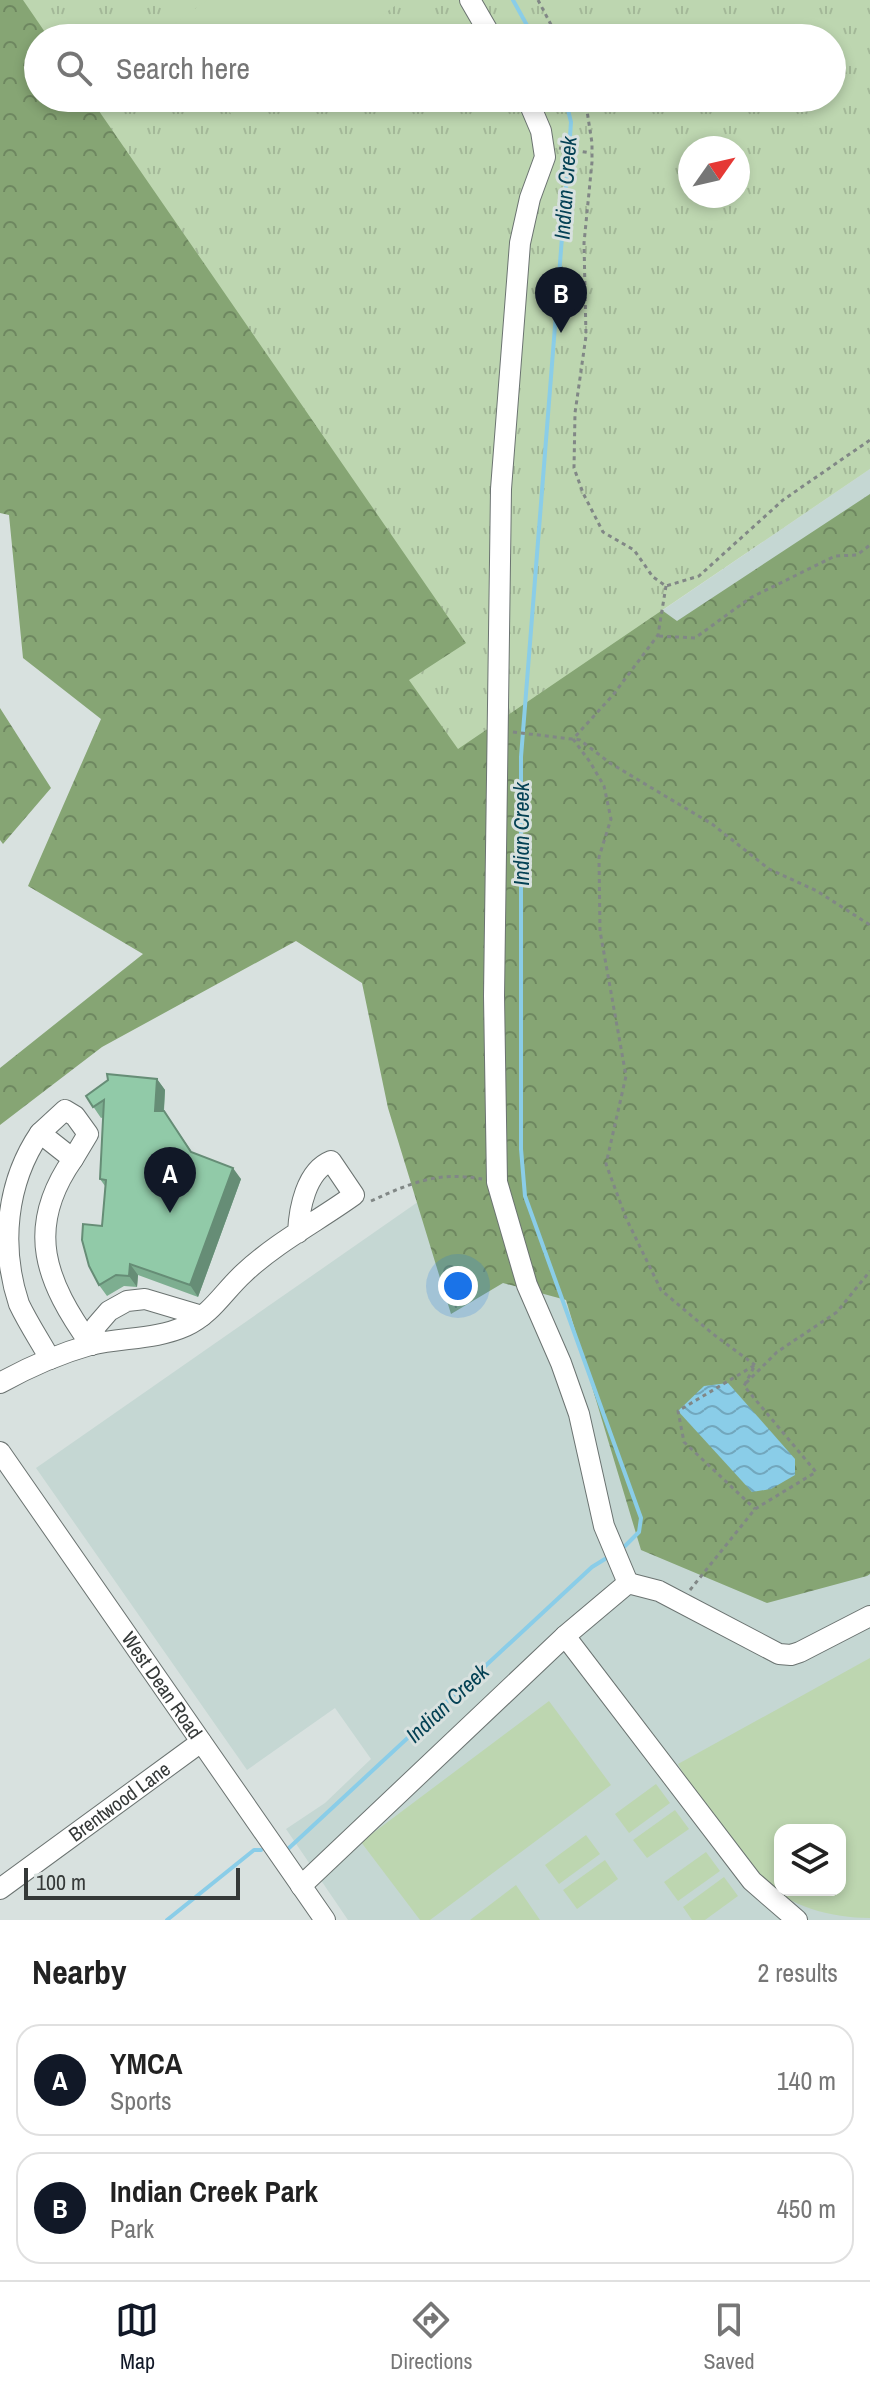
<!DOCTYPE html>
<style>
:root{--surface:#fff;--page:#f2f2f2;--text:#222;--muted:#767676;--line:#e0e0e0;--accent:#111827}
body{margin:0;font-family:"Archivo Narrow",sans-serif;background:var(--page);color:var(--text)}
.controls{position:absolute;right:24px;bottom:24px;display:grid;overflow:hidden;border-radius:16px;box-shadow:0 4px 12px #0003}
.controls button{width:72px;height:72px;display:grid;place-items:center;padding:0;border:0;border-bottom:2px solid var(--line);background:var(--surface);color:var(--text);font:40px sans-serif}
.compass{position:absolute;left:678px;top:136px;width:72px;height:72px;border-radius:50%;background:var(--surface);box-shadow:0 4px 12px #0003;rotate:56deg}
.scale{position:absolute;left:24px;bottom:20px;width:216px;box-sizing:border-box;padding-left:8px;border:4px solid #353938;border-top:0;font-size:22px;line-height:28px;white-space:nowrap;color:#353938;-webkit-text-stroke:6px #d8e1df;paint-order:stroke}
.you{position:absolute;left:458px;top:1286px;width:28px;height:28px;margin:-20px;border:6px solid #fff;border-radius:50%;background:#1a73e8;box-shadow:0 0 0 12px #1a73e833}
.badge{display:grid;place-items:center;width:52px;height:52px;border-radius:50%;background:var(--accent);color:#fff;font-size:26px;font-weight:700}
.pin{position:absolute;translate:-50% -66px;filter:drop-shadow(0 2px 4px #0008)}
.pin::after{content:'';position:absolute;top:42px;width:28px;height:24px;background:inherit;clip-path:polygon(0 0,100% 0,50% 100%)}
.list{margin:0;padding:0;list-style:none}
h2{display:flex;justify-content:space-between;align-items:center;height:104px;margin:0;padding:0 32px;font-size:34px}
h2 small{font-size:26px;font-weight:400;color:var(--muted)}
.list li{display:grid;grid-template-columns:52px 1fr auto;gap:24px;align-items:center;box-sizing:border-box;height:112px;margin:0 16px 16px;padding:0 16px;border:2px solid var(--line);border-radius:24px}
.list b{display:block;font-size:30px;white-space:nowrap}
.list p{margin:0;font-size:26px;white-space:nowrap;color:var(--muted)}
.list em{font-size:26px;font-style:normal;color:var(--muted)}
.icon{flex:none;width:44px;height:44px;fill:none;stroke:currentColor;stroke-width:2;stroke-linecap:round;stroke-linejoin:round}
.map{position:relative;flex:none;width:870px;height:1920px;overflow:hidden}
.search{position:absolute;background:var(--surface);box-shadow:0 4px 12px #0003;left:24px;right:24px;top:24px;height:88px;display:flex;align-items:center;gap:20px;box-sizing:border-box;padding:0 28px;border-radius:44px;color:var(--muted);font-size:30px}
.sheet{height:360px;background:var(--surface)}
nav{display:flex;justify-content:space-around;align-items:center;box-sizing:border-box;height:112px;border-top:2px solid var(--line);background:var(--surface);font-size:22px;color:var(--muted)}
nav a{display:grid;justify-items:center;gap:4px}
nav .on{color:var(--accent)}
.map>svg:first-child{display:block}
</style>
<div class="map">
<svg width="870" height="1920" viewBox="0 0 870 1920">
<defs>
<pattern id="forest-crowns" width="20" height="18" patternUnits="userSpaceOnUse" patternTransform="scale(2)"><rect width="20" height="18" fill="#86a574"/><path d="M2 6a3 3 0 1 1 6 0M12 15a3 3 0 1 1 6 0" fill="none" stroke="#6e8760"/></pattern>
<pattern id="park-tufts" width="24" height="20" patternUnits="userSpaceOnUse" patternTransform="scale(2)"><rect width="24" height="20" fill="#bdd6b0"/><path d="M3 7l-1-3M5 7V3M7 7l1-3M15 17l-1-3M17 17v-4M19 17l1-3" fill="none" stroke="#a3b898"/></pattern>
<pattern id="water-waves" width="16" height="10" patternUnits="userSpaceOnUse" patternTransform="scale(2)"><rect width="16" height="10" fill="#8acde8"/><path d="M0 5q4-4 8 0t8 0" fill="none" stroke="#72a7bd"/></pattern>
</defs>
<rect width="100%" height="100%" fill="#d8e1df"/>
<path fill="#c5d7d3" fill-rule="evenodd" d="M870,469V1920H348L286,1829L325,1803L371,1759L335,1708L247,1770L36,1468L435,1190L375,806ZM780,1830H840V1890H780Z"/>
<path fill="url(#forest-crowns)" d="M0,0H46L113,38H38V98H158L563,539L677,621L870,494V1574L867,1576L767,1603L641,1550L566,1300L503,1283L451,1314L388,1108L362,983L296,941L102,1047L0,1125V1068L143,954L28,886L101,719L23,658L9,515L0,513Z
M0,708L51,788L3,844L0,840Z"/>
<path fill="url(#park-tufts)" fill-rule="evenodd" d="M23,0H870V469L458,749L409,680L466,643L90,98H832V38H49ZM690,148H738V196H690Z"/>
<path fill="#bdd6b0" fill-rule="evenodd" d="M207,0H403L351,38H176L169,28Z
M220,98H268L236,121Z
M870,1658V1918C832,1918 789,1907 762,1879C749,1866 738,1850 727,1835C709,1812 692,1790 678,1764ZM780,1830H840V1890H780Z
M549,1701L611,1785L430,1920H420L361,1842Z
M656,1784L670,1803L629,1833L615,1814Z
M675,1810L689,1829L647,1858L633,1840Z
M586,1835L600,1854L559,1884L545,1865Z
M706,1852L720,1871L678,1901L664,1882Z
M605,1860L618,1879L577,1909L563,1890Z
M724,1877L738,1896L705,1920H692L683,1907Z
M516,1885L540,1920H470Z"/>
<path fill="url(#water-waves)" d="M728,1383L795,1459V1475L771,1489L752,1492L678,1411L704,1386Z"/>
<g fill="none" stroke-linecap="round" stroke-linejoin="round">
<path stroke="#8acde8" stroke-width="4" d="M513,0L534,38
M565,98L571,122L570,136L521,757V1149L525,1196L641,1518L639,1532L625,1546
M289,1848L592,1567L605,1559
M167,1920L254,1850H261"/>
<defs>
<g id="minor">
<path d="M470,0L492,38"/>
<path d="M527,98L541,131L545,157L530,198L520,243L501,489L494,996L497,1182L527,1285L561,1363L579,1414L604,1526L628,1583"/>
<path d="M40,1133L65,1110L75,1116L88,1134L73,1159"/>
<path d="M91,1345L96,1326L109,1311L127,1301L145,1299L202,1316"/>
<path d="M50,1359C40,1341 28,1323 19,1304C0,1247 6,1183 40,1133L73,1159C24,1229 46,1282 91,1345"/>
<path d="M0,1383C29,1367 58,1354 90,1345C122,1337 155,1340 186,1326C212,1314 224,1291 244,1273C277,1242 318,1221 354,1195L331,1161C306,1171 299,1209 298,1233"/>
<path id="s1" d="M0,1452L325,1920"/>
<path d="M565,1636L752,1881L797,1920"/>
<path d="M301,1886L565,1636L628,1583L659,1591L779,1654L791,1655L800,1652L870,1616"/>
<path id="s2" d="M0,1889L201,1742"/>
</g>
</defs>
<use href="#minor" stroke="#6b7371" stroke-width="22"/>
<path stroke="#818786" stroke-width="3" stroke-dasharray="4 4" stroke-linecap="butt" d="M538,0L558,38
M585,98L592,143V162L584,243L586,336L575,413L574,468L583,493L603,532L634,550L653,577L666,586L699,576L783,500L870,440
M559,148L591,153
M666,586L658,635L613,695L573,739L590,762L604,786L611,819L599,857L600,931L626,1076L606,1164L626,1218L661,1290L713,1334L755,1365
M659,636L695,638L750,598L835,556L857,555L870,545
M513,732L580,740L610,763L712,824L769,869L817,891L870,925
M371,1201C411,1183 437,1171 482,1179
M746,1383L777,1352L837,1312L870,1271
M690,1590L755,1509L816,1472L744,1386L755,1365L678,1411L684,1442L755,1509"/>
<use href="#minor" stroke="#fff" stroke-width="20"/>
</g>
<path fill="#7dae90" d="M157,1079L165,1090L164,1111L192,1152L241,1179L198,1297L138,1275L137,1287L124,1286L107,1296L99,1285L105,1186L100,1179L104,1117L101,1118L86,1096Z"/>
<path fill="#668d76" d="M157,1079L165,1090L163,1122L155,1111Z
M233,1168L241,1179L198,1297L190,1285Z
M130,1264L138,1275L137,1287L129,1276Z"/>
<path fill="#91caa8" stroke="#668d76" stroke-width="2" d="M107,1074L157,1079L155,1111H164L191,1152L233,1168L190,1285L130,1264L129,1276L116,1275L99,1285L89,1266L82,1240L83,1224L102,1226L106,1180L100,1179L104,1100L93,1107L86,1096L108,1080Z"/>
<g text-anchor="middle" stroke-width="6" stroke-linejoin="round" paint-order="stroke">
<g font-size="20" fill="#353938" stroke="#d8e1df">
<text dy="7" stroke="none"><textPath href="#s1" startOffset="284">West Dean Road</textPath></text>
<text dy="7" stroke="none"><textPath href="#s2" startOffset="148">Brentwood Lane</textPath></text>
</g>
<g font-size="22" font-style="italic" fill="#044154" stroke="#d8e1df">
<text transform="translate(565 188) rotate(-86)" y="8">Indian Creek</text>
<text transform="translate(521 834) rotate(-90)" y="8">Indian Creek</text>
<text transform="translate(447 1703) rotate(-43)" y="8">Indian Creek</text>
</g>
</g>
</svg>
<div class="controls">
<button><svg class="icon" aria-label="layers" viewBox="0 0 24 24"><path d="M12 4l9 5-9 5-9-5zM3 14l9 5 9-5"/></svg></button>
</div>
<svg class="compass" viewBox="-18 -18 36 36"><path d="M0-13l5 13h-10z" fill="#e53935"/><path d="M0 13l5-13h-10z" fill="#767676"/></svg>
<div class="scale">100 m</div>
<div class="you"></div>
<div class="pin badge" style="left:170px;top:1213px">A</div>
<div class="pin badge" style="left:561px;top:333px">B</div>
<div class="search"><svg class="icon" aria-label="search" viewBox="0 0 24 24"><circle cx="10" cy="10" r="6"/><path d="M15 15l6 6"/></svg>Search here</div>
</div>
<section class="sheet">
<h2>Nearby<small>2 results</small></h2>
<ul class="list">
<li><span class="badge">A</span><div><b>YMCA</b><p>Sports</p></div><em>140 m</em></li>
<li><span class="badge">B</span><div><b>Indian Creek Park</b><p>Park</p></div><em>450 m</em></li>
</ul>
</section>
<nav>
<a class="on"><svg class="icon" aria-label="map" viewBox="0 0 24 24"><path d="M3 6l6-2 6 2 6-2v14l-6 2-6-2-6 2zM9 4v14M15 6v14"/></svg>Map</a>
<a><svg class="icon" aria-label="directions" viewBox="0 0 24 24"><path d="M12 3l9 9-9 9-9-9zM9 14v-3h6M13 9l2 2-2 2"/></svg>Directions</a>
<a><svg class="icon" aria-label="saved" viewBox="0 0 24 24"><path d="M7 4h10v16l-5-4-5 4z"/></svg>Saved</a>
</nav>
